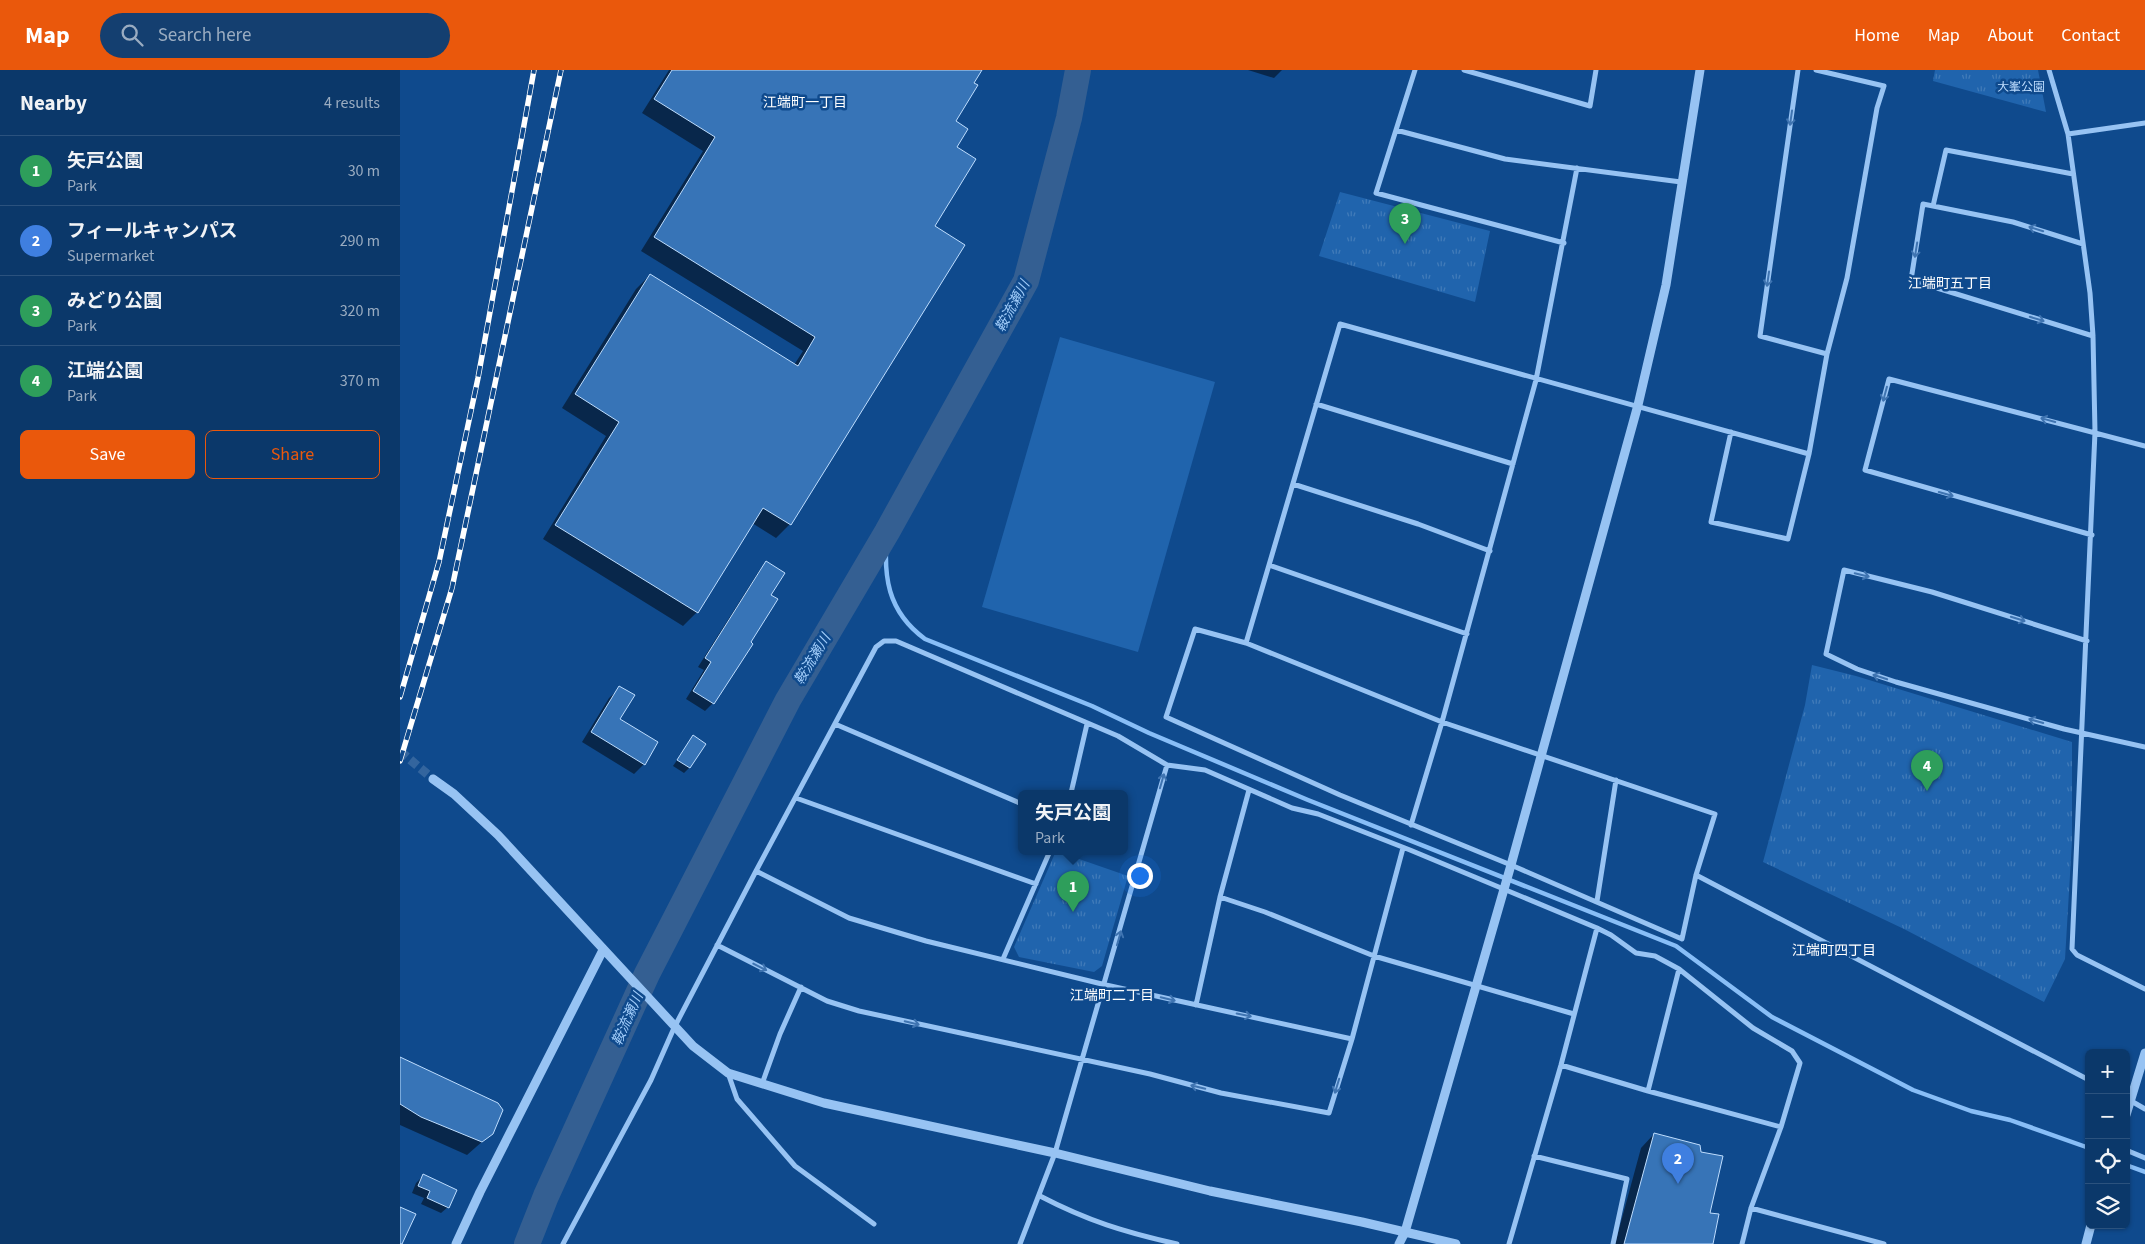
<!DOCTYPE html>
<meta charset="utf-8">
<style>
:root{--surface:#0b386a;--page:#143f70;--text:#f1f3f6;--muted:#9aacc1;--line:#2b527e;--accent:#ea580c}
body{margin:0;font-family:"Source Sans 3","Noto Sans JP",sans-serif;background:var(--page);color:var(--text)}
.controls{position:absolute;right:15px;bottom:15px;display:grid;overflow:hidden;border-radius:8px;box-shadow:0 1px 4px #0004}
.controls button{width:45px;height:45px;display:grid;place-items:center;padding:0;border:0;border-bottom:1px solid var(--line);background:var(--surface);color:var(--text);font:25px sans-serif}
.you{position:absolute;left:739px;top:805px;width:18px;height:18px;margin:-12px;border:4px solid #fff;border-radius:50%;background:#1a73e8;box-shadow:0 0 0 8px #1a73e833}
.badge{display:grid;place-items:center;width:32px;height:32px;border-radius:50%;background:var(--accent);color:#fff;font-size:16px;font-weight:700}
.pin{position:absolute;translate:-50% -41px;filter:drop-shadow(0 1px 2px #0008)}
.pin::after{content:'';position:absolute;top:26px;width:18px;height:15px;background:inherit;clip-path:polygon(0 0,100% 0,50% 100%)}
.popup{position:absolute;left:618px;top:720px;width:110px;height:65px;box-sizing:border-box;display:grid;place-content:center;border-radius:8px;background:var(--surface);filter:drop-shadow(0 1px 4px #0005);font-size:16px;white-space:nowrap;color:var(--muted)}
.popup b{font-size:19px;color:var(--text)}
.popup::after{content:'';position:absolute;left:50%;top:100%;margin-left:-10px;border:10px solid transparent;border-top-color:var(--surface)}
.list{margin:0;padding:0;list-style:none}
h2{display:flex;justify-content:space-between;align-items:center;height:65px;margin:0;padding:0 20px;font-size:21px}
h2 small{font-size:16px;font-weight:400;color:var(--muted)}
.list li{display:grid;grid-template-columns:32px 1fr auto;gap:15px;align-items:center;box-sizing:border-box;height:70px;padding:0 20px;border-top:1px solid var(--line)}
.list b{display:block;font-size:19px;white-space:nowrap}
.list p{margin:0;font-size:16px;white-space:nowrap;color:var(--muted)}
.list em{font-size:16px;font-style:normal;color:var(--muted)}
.actions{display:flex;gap:10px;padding:15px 20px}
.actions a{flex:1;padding:11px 0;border:1px solid var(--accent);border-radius:8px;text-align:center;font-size:18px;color:var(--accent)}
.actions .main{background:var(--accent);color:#fff}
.icon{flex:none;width:28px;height:28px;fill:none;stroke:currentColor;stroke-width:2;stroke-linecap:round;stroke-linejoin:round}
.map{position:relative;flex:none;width:1745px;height:1174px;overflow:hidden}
header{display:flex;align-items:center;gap:30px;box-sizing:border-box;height:70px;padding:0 25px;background:var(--accent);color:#fff}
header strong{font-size:24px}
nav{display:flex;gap:28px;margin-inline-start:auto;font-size:18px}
.search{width:350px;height:45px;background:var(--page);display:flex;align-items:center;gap:12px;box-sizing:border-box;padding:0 18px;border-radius:28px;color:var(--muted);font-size:19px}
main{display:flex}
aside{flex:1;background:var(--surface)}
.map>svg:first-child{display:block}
</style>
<header>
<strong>Map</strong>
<div class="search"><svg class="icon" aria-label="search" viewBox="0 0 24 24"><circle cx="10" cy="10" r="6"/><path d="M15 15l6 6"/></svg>Search here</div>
<nav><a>Home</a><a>Map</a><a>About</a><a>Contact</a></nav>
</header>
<main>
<aside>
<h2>Nearby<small>4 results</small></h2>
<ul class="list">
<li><span class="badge" style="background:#2e9e5b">1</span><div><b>矢戸公園</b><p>Park</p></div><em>30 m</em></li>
<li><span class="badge" style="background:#3f7fe0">2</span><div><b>フィールキャンパス</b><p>Supermarket</p></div><em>290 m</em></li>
<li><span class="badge" style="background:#2e9e5b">3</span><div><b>みどり公園</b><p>Park</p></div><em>320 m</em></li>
<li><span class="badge" style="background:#2e9e5b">4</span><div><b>江端公園</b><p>Park</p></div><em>370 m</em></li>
</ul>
<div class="actions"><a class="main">Save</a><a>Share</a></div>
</aside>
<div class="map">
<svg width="1745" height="1174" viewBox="0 0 1745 1174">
<defs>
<pattern id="grass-tufts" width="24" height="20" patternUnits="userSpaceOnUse" patternTransform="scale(1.25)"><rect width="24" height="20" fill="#2064ad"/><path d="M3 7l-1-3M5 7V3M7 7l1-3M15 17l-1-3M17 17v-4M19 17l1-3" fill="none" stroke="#417bb9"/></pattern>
</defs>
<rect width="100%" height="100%" fill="#0f4a8d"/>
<path fill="url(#grass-tufts)" d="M1535,0H1638L1646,42L1533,11Z
M940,122L1090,161L1075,232L919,186Z
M1412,595L1456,606L1672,672V771L1665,889L1644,932L1504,859L1363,792L1405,635Z
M656,781L728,806L702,896L694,902L619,887L614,877Z"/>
<path fill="#2064ad" d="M660,267L815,312L738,582L582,537Z"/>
<path fill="#0007" d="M269,0H581L554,52L555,77L533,157L563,175L390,454L376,468L352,453L297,542L283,556L143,469L206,366L162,338L236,219L250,205L394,295L403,281L241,181L303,81L242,43Z
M848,0H882L874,8Z
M366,493L370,526L313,633L305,641L286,629L304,600L298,597L359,501Z
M220,618L219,649L244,694L234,704L182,672L209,628Z
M293,667L290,697L284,703L273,696Z
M0,988L92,1063L67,1085L0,1055Z
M1254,1064L1309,1144L1312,1174H1215L1241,1078Z
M23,1106L48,1137L41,1143L21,1134L24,1128L12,1123L16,1113Z"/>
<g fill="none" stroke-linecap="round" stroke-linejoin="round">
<path stroke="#88bef7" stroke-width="4.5" d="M487,462C483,506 487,541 525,569L692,636L749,663L908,730L1276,876L1372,947L1513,1020L1571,1041L1610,1050L1689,1078
M1726,1095L1745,1102"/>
<path stroke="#345f92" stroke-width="26" d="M127,1174L146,1126L247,904L388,630L487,462L626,211L669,48L678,0"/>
</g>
<path fill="#3774b7" stroke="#beddfe" d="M272,0H582L574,13L578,15L556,51L568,59L557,77L576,89L535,156L565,175L391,455L363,438L298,543L155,455L219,352L175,324L250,204L398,296L415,267L254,167L315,67L254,29Z
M366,491L385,503L371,525L378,529L351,572L353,574L314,634L293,621L311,592L305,588Z
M219,616L235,625L220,649L258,672L245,695L191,662Z
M293,665L306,674L290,698L277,690Z
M0,987L98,1033L103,1040L93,1064L82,1072L21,1047L0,1034Z
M1254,1063L1300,1075L1301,1082L1323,1086L1310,1143L1319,1144L1313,1174H1224Z
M23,1104L57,1120L49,1138L27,1128L30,1121L18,1116Z
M0,1137L16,1144L2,1174H0Z"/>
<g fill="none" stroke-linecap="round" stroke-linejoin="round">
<path stroke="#33659e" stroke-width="9" stroke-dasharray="9 4.5" stroke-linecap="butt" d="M0,681L33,709"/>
<path stroke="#97c3f3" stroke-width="5" d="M1015,0L976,123L1164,173
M1064,0L1190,36L1196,0
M1398,0L1360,266L1427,284
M1649,0L1668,64L1690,223L1693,266L1695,362L1672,879L1677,885L1745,919
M996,60L1105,89L1281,112
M1668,64L1745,53
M1533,136L1546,80L1673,104
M1683,174L1613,152L1523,134L1511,210L1693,266
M916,334L1113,394
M1331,362L1311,452L1388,469L1409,384L1427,284L1447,208L1477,38L1484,16L1416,0
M893,414L1018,454L1090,481
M1692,465L1465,400L1489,309L1745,376
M869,495L1067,564
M795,559L846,573L1042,652L1315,744L1296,805L1282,869L1111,795L940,725L766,647Z
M1687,571L1532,522L1444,500L1426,584L1457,599L1496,612L1664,659L1745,677
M846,573L940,254L1409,384
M435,654L622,734
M671,723L687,654
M396,728L636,814
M1011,755L1042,652L1136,310L1177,98
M356,801L449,848L526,871L706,915L952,969
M1296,805L1689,1010
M820,827L849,720
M1197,831L1216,710
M317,875L427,931L459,941L750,1004L821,1023L929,1043L952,969L1003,778
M603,889L650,781
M796,935L820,827L865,842L974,886L1174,944
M1161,995L1248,1021L1381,1057
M328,1003L337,1029L395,1096L474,1154
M362,1014L380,964L401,917
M1248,1021L1279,899
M1726,1028L1745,1039
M1726,1080L1745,1088
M1134,1086L1227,1109L1213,1174
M640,1126C688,1151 724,1162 777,1174
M1351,1138L1484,1174
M163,1174L251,1010L274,958L356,801L476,577L484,571H496L718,666L767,695L805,700L892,738L918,744L1010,780L1197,858L1211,865L1236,883L1255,886L1279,899L1353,958L1392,981L1400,993L1381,1057L1351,1138L1342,1174
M620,1174L655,1083L767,695
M1109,1174L1161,995L1197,858"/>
<path stroke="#97c3f3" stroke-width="9" d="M33,709L54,724L98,765L293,976L328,1003L424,1033L655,1083L810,1121L962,1152L1056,1174
M1726,1045L1745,983
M56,1174L80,1122L203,880
M999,1174L1005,1162L1111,795L1238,335L1266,215L1300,0
M1686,1174L1691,1155"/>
<defs>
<path id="rail" d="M0,627L39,492L78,308L134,0
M0,691L52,518L161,0"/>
</defs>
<use href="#rail" stroke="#fff" stroke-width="5.5"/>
<use href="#rail" stroke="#0f4a8d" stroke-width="4" stroke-dasharray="11" stroke-linecap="butt"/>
</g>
<defs><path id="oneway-shaft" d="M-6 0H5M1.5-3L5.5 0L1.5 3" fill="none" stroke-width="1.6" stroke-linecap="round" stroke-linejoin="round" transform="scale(1.25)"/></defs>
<g stroke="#3f74b1">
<use href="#oneway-shaft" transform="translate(1391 48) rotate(98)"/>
<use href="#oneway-shaft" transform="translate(1636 159) rotate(-163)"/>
<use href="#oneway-shaft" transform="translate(1516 180) rotate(99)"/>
<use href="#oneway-shaft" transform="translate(1368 209) rotate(98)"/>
<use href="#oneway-shaft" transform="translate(1637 249) rotate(17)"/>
<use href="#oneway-shaft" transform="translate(1485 324) rotate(105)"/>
<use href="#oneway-shaft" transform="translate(1648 350) rotate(-165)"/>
<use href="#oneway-shaft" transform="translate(1546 424) rotate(16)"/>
<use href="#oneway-shaft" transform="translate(1462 505) rotate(14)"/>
<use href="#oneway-shaft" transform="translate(1618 549) rotate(17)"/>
<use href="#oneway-shaft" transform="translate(1480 607) rotate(-162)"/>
<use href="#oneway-shaft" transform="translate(1636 651) rotate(-164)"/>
<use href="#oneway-shaft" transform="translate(762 711) rotate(-74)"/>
<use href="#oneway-shaft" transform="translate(719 868) rotate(-74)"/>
<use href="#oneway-shaft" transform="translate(360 897) rotate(27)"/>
<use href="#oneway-shaft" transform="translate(768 929) rotate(13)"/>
<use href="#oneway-shaft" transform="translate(844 945) rotate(12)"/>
<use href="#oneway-shaft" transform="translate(512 953) rotate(13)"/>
<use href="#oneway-shaft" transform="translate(937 1016) rotate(107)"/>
<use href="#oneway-shaft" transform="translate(798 1017) rotate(-166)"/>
</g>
<g text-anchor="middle" stroke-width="5" stroke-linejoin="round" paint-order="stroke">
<g font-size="12" fill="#beddfe" stroke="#0f4a8d">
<text x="1621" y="21">大峯公園</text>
</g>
<g font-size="14" fill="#fff" stroke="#0f4a8d">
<text x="405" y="37">江端町一丁目</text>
<text x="1550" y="218">江端町五丁目</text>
<text x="1434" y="885">江端町四丁目</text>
<text x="712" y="930">江端町二丁目</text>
</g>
<g font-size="14" font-style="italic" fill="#a2cdfa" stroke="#0f4a8d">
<text transform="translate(612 236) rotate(-62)" y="5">鞍流瀬川</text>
<text transform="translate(412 589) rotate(-59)" y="5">鞍流瀬川</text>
<text transform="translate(227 949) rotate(-66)" y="5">鞍流瀬川</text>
</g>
</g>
</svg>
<div class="controls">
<button>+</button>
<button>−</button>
<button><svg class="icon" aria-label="locate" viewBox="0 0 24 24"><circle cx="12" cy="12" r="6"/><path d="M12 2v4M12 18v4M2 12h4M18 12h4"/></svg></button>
<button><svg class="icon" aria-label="layers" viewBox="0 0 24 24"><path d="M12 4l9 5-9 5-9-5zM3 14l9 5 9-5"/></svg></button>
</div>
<div class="you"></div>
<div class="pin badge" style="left:673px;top:842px;background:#2e9e5b">1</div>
<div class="popup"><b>矢戸公園</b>Park</div>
<div class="pin badge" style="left:1278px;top:1114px;background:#3f7fe0">2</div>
<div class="pin badge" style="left:1005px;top:174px;background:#2e9e5b">3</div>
<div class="pin badge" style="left:1527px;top:721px;background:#2e9e5b">4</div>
</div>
</main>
